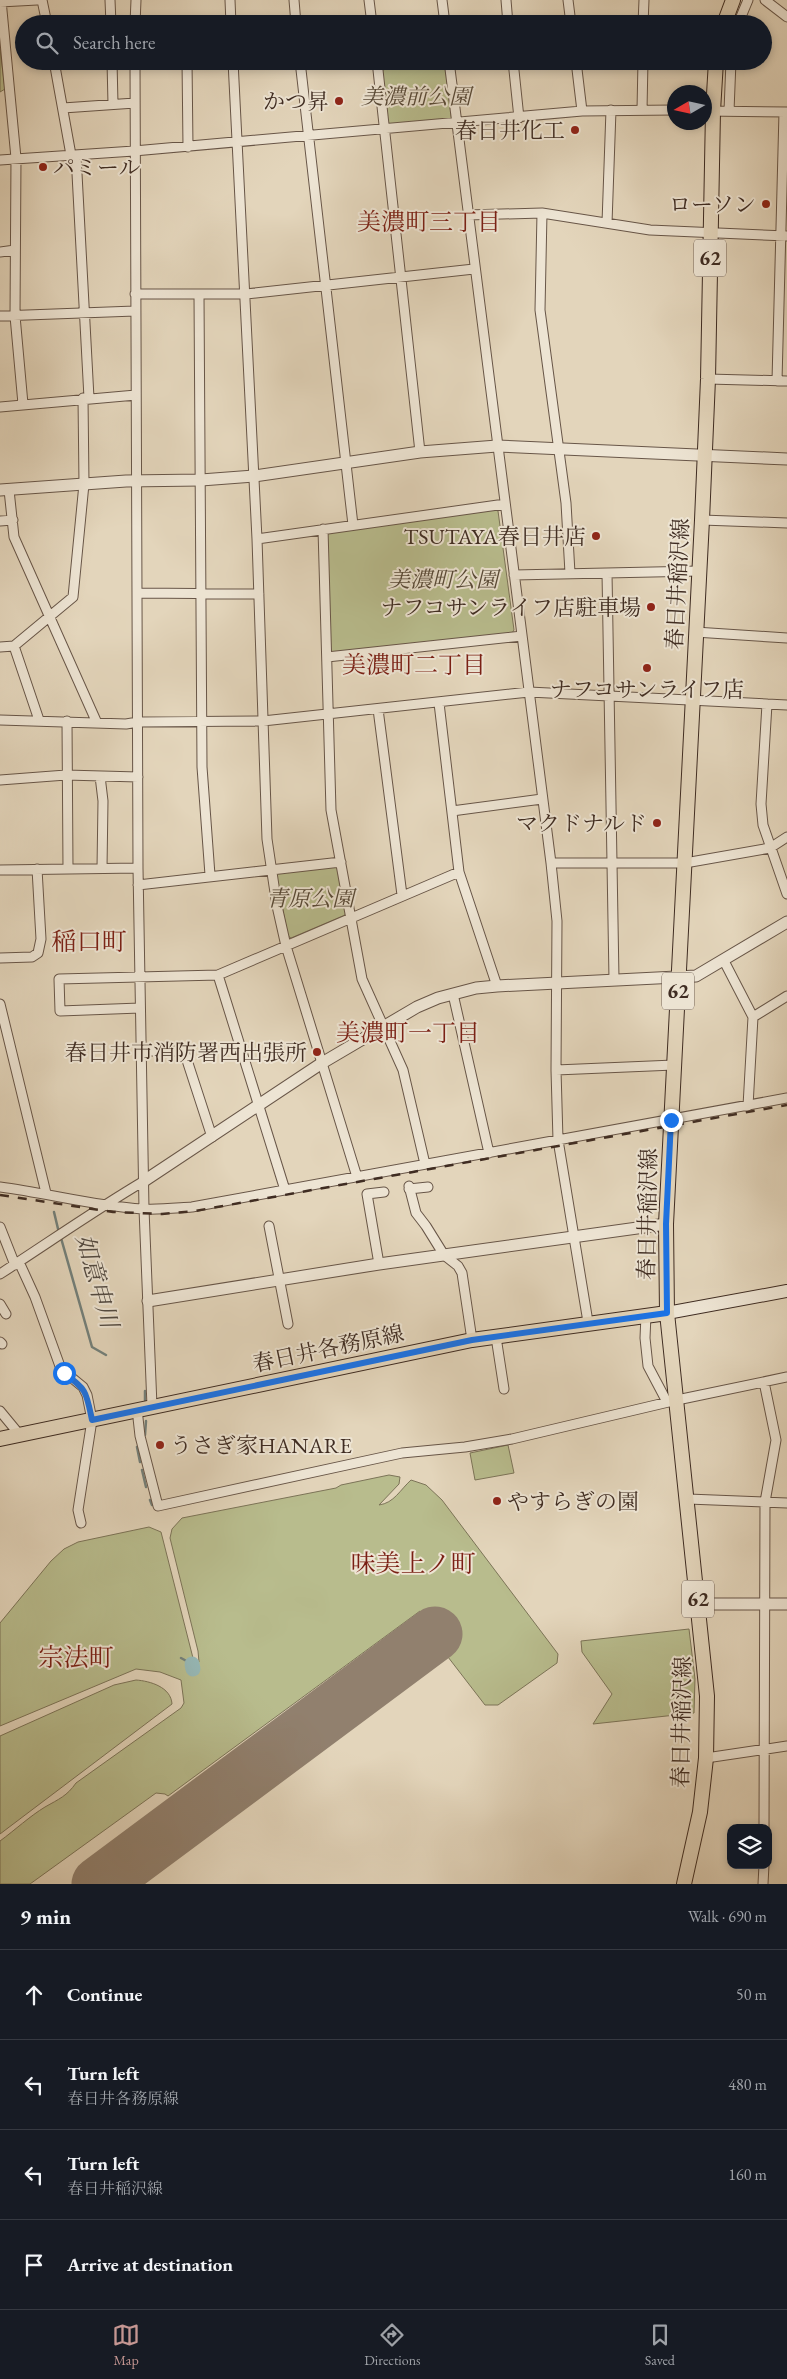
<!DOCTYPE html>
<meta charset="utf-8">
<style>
:root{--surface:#171b24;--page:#242831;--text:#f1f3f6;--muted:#9ea1a6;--line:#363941;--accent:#c59692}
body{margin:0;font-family:"EB Garamond","Noto Serif JP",serif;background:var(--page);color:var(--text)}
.controls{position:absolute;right:15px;bottom:15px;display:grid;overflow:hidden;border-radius:10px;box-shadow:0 2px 8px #0003}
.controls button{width:45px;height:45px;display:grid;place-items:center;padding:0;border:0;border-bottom:1px solid var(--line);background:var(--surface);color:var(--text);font:25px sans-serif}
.compass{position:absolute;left:667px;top:85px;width:45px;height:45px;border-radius:50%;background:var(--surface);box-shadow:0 2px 8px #0003;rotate:261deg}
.stop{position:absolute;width:15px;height:15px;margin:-11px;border:4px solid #1a73e8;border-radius:50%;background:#fff}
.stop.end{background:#1a73e8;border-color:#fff;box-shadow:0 1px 5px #0008}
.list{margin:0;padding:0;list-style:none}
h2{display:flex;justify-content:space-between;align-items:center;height:65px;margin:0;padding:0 20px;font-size:21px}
h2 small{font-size:16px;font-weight:400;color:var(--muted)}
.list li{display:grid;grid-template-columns:32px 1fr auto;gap:15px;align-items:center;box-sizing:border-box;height:90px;padding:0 20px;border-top:1px solid var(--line)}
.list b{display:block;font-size:19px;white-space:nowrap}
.list p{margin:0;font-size:16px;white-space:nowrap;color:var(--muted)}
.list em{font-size:16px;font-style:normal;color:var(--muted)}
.icon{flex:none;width:28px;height:28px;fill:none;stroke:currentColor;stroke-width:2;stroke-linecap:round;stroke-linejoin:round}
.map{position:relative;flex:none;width:787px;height:1884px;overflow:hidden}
.search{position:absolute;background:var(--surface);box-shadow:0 2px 8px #0003;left:15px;right:15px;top:15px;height:55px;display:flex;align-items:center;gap:12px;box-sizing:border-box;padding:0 18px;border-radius:28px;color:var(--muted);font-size:19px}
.sheet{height:425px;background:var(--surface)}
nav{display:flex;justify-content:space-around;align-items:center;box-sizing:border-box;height:70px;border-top:1px solid var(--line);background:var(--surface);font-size:14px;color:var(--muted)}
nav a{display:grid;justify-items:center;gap:2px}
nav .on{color:var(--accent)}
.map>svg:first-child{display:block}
</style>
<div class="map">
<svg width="787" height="1884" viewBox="0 0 787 1884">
<rect width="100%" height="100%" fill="#e3d5bb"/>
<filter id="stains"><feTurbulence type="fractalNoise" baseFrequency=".004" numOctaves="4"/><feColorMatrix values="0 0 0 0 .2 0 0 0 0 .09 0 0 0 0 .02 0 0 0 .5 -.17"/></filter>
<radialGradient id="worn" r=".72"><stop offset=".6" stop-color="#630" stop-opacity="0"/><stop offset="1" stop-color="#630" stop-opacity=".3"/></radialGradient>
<path fill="#b8bc8d" stroke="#7c7458" d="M0,49L5,89L0,92Z
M445,64L452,122L386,127L380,70Z
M495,509L498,511L514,630L512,633L333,653L330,651L326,535L329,532Z
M335,866L338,869L346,912L345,915L291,938L288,936L276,876L278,872Z
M508,1445L514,1473L475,1480L470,1453Z
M389,1475L400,1477L399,1484L379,1505C394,1503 400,1490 411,1480L426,1485L442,1500L558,1654L557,1663L498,1705H485L448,1657L450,1655L420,1611L168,1796L165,1794L156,1793L30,1884H0V1841C15,1830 30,1816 45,1807C59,1799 67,1796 76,1783L181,1708L184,1703L181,1680L160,1672L136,1669L0,1726V1623L51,1561L64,1549L78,1542L149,1527L161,1532L194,1662H199L198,1651L170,1538L172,1529L182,1518L336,1488L341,1485Z
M689,1629L695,1679L694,1713L593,1724L612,1694L582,1652L581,1641Z
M136,1680C150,1681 171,1687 172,1704L0,1834V1736L114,1685Z"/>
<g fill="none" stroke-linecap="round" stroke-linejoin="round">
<path stroke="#73807b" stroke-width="2.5" d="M54,1212L59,1233
M61,1238L92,1347L106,1355
M145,1391V1400
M145,1435L146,1421
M137,1447L140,1462
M142,1470L146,1487
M150,1500L152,1505
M181,1658L192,1664"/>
<path stroke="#96b8b6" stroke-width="15" d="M192,1664L193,1669"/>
<path stroke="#91806e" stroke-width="55" d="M99,1884L435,1634"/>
<defs>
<path id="minor" d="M1,0L16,158L15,316L23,404
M42,0L47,24
M110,0L111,24
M230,0L231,24
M294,0L296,24
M369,0L372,24
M442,0L445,24
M506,0L508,24
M568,0L571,24
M765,0L787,17
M0,2L37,0
M135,24L136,0
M643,24L644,0
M738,24L748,0
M54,61L71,155
M112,61L113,104
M135,61L138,868L144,1209L152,1406
M187,61L188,147
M233,61L257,539L267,839L277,906L286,946L357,1177
M300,61L353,525
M377,61L420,452
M449,61L551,863L557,921L556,1070L558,1140L588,1322
M513,61L519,118
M576,61L582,111
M377,63L396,61
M63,108L135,103
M642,110L643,61
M704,111L787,112
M729,111L731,61
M76,155L89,398
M0,160L134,151L582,111L674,110
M542,213L540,310L566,503L570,573
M468,215L542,213L650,230L787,236
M607,223L611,110
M0,252L15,250
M135,294H246L474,269
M199,295L202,767L210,875
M0,316L135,311
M708,379L787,381
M777,381L784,112
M0,407L136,395
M9,490L14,537L97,723
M702,520L787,523
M0,521L13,520
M323,529L331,810L362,979L403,1070L425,1164
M257,539L505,504
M607,573L614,979
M514,575L699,571
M137,593L259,594
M695,632L787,638
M14,646L39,720
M0,647L14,646L73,597L84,484L83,398
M327,657L522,636
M439,703L459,872L497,986
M767,704L761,804L763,825L787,894
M378,709L402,895
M0,720L126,724L138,722L263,721L529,692L787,705
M67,721L68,868
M100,776L103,801L102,868
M0,780L66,775L138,777
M452,811L542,799
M551,863H685L770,848L787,837
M0,870L138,868
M138,885L341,862
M0,958L32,957L38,953L41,939L37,869
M724,961L753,1017
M218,975L285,1190
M453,994L489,1153
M0,1004L46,1193
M140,1008L60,1011L59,979L218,975L459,872
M141,1051H184L212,1137
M556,1070L674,1065
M748,1106L753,1017L787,996
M409,1186L416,1213L426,1226L444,1255L458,1266L462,1273L472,1340
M0,1187C47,1193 94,1206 142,1209C159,1210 176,1208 192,1207L787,1098
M409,1189L428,1187
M269,1226L288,1324
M0,1227L15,1265
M19,1262L35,1297L61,1369L83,1387L87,1395L92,1420L78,1510L81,1523
M379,1264L367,1194L384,1192
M0,1274C48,1243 95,1210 144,1181
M0,1304L6,1314
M646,1315L645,1338L648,1366L667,1402
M496,1337L504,1389
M0,1342L2,1344
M764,1382L776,1440L765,1502L764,1828
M137,1409L140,1436L158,1506L402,1453L465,1447L512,1439L677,1400L787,1377
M0,1411L19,1434
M688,1499L787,1503
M706,1758L787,1746
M763,1884L764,1865"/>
<path id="tertiary" d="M0,490L126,481L201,480L254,476L420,452L497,446L787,459
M144,1181L322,1063L417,1007L438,998L476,988L497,986L696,976L787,922
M148,1301L379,1264L666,1224
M699,1604H787"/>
<path id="secondary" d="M667,1313L787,1291"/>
<path id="primary" d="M724,24L733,0
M0,1439L472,1340L667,1313
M684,1884L700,1812L706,1758L707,1696L667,1313L666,1224L702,520L708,379L713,111L716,61"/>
</defs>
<use href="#minor" stroke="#685648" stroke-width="11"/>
<use href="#tertiary" stroke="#685648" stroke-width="13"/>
<use href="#secondary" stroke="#3f2c22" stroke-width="14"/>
<use href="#primary" stroke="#3f2c22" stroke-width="16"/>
<use href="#minor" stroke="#ede4d3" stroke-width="9"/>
<use href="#tertiary" stroke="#ede4d3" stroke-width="11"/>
<use href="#secondary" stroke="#ede4d3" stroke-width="12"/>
<use href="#primary" stroke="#e3d5bb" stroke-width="14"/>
<path stroke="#3f2c22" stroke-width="2.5" stroke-dasharray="9 9" stroke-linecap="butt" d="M0,1195L113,1212L162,1214L195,1211L787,1105"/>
</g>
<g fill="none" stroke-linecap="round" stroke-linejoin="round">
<path stroke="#1a73e8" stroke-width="6" d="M64,1373C87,1390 86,1391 92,1420L472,1340L667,1313L666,1224L671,1120"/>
</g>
<g fill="#8f2418" stroke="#ede4d3" stroke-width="2">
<circle cx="339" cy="101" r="5"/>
<circle cx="575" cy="130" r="5"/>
<circle cx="43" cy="167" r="5"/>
<circle cx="766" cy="204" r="5"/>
<circle cx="596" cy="536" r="5"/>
<circle cx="651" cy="607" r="5"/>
<circle cx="647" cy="668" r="5"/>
<circle cx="657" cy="823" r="5"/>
<circle cx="317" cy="1052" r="5"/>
<circle cx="160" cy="1445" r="5"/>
<circle cx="497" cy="1501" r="5"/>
</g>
<g text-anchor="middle" stroke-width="4" stroke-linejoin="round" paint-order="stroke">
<g fill="#ede4d3" stroke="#736357" stroke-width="1">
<rect x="694" y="239.5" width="32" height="37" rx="4"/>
<rect x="662" y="972.5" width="32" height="37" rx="4"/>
<rect x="682" y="1580.5" width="32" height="37" rx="4"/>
</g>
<g font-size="21" font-weight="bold" fill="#3f2c22">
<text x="710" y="265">62</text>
<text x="678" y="998">62</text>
<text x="698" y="1606">62</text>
</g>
<g font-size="22" font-style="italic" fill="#574937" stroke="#ede4d3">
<text x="416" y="104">美濃前公園</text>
<text x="443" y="587">美濃町公園</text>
<text x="310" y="906">青原公園</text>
</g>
<g font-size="22" fill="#3f2c22" stroke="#ede4d3" text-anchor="end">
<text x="329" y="109">かつ昇</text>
<text x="565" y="138">春日井化工</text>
<text x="53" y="175" text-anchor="start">パミール</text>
<text x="756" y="212">ローソン</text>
<text x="586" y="544">TSUTAYA春日井店</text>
<text x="641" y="615">ナフコサンライフ店駐車場</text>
<text x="647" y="697" text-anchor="middle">ナフコサンライフ店</text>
<text x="647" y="831">マクドナルド</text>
<text x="307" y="1060">春日井市消防署西出張所</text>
<text x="170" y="1453" text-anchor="start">うさぎ家HANARE</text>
<text x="507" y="1509" text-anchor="start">やすらぎの園</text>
</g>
<g font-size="22" fill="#3f2c22" stroke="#ede4d3">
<text transform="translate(677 584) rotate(-87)" y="8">春日井稲沢線</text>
<text transform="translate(647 1214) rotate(-89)" y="8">春日井稲沢線</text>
<text transform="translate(328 1348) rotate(-12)" y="8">春日井各務原線</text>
<text transform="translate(681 1722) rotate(-89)" y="8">春日井稲沢線</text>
</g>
<g font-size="24" fill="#7a1f14" stroke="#ede4d3">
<text x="429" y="230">美濃町三丁目</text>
<text x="414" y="673">美濃町二丁目</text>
<text x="408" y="1041">美濃町一丁目</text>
</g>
<g font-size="24" font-style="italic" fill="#504840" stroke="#ede4d3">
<text transform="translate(97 1281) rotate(74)" y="8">如意申川</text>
</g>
<g font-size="25" fill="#7a1f14" stroke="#ede4d3">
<text x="89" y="950">稲口町</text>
<text x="413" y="1572">味美上ノ町</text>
<text x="76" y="1666">宗法町</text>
</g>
</g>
<rect width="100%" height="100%" filter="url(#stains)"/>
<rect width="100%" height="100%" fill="url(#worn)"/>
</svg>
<div class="controls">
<button><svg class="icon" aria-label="layers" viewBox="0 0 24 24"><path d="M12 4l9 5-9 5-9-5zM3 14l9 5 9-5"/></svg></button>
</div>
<svg class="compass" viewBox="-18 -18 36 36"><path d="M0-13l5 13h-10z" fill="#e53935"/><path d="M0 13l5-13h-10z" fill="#9ea1a6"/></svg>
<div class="stop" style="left:64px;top:1373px"></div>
<div class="stop end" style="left:671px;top:1120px"></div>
<div class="search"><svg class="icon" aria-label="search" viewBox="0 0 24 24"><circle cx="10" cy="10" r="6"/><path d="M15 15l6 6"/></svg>Search here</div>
</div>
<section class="sheet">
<h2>9 min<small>Walk · 690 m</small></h2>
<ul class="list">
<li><svg class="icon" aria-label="ahead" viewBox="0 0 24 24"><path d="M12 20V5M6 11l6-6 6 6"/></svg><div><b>Continue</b></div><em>50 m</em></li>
<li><svg class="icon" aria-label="left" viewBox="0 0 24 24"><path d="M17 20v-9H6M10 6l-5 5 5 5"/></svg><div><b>Turn left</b><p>春日井各務原線</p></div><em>480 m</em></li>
<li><svg class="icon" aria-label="left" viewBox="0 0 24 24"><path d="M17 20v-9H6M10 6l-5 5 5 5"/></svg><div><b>Turn left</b><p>春日井稲沢線</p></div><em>160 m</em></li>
<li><svg class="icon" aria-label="arrive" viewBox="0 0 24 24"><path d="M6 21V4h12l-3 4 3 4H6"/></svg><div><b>Arrive at destination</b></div></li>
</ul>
</section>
<nav>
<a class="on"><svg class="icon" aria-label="map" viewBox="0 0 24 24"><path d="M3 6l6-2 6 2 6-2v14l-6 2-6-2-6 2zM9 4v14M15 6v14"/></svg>Map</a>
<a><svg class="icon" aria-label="directions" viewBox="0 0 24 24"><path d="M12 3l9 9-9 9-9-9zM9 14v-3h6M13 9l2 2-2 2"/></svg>Directions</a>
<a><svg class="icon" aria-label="saved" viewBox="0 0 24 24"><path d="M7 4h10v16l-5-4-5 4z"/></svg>Saved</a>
</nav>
